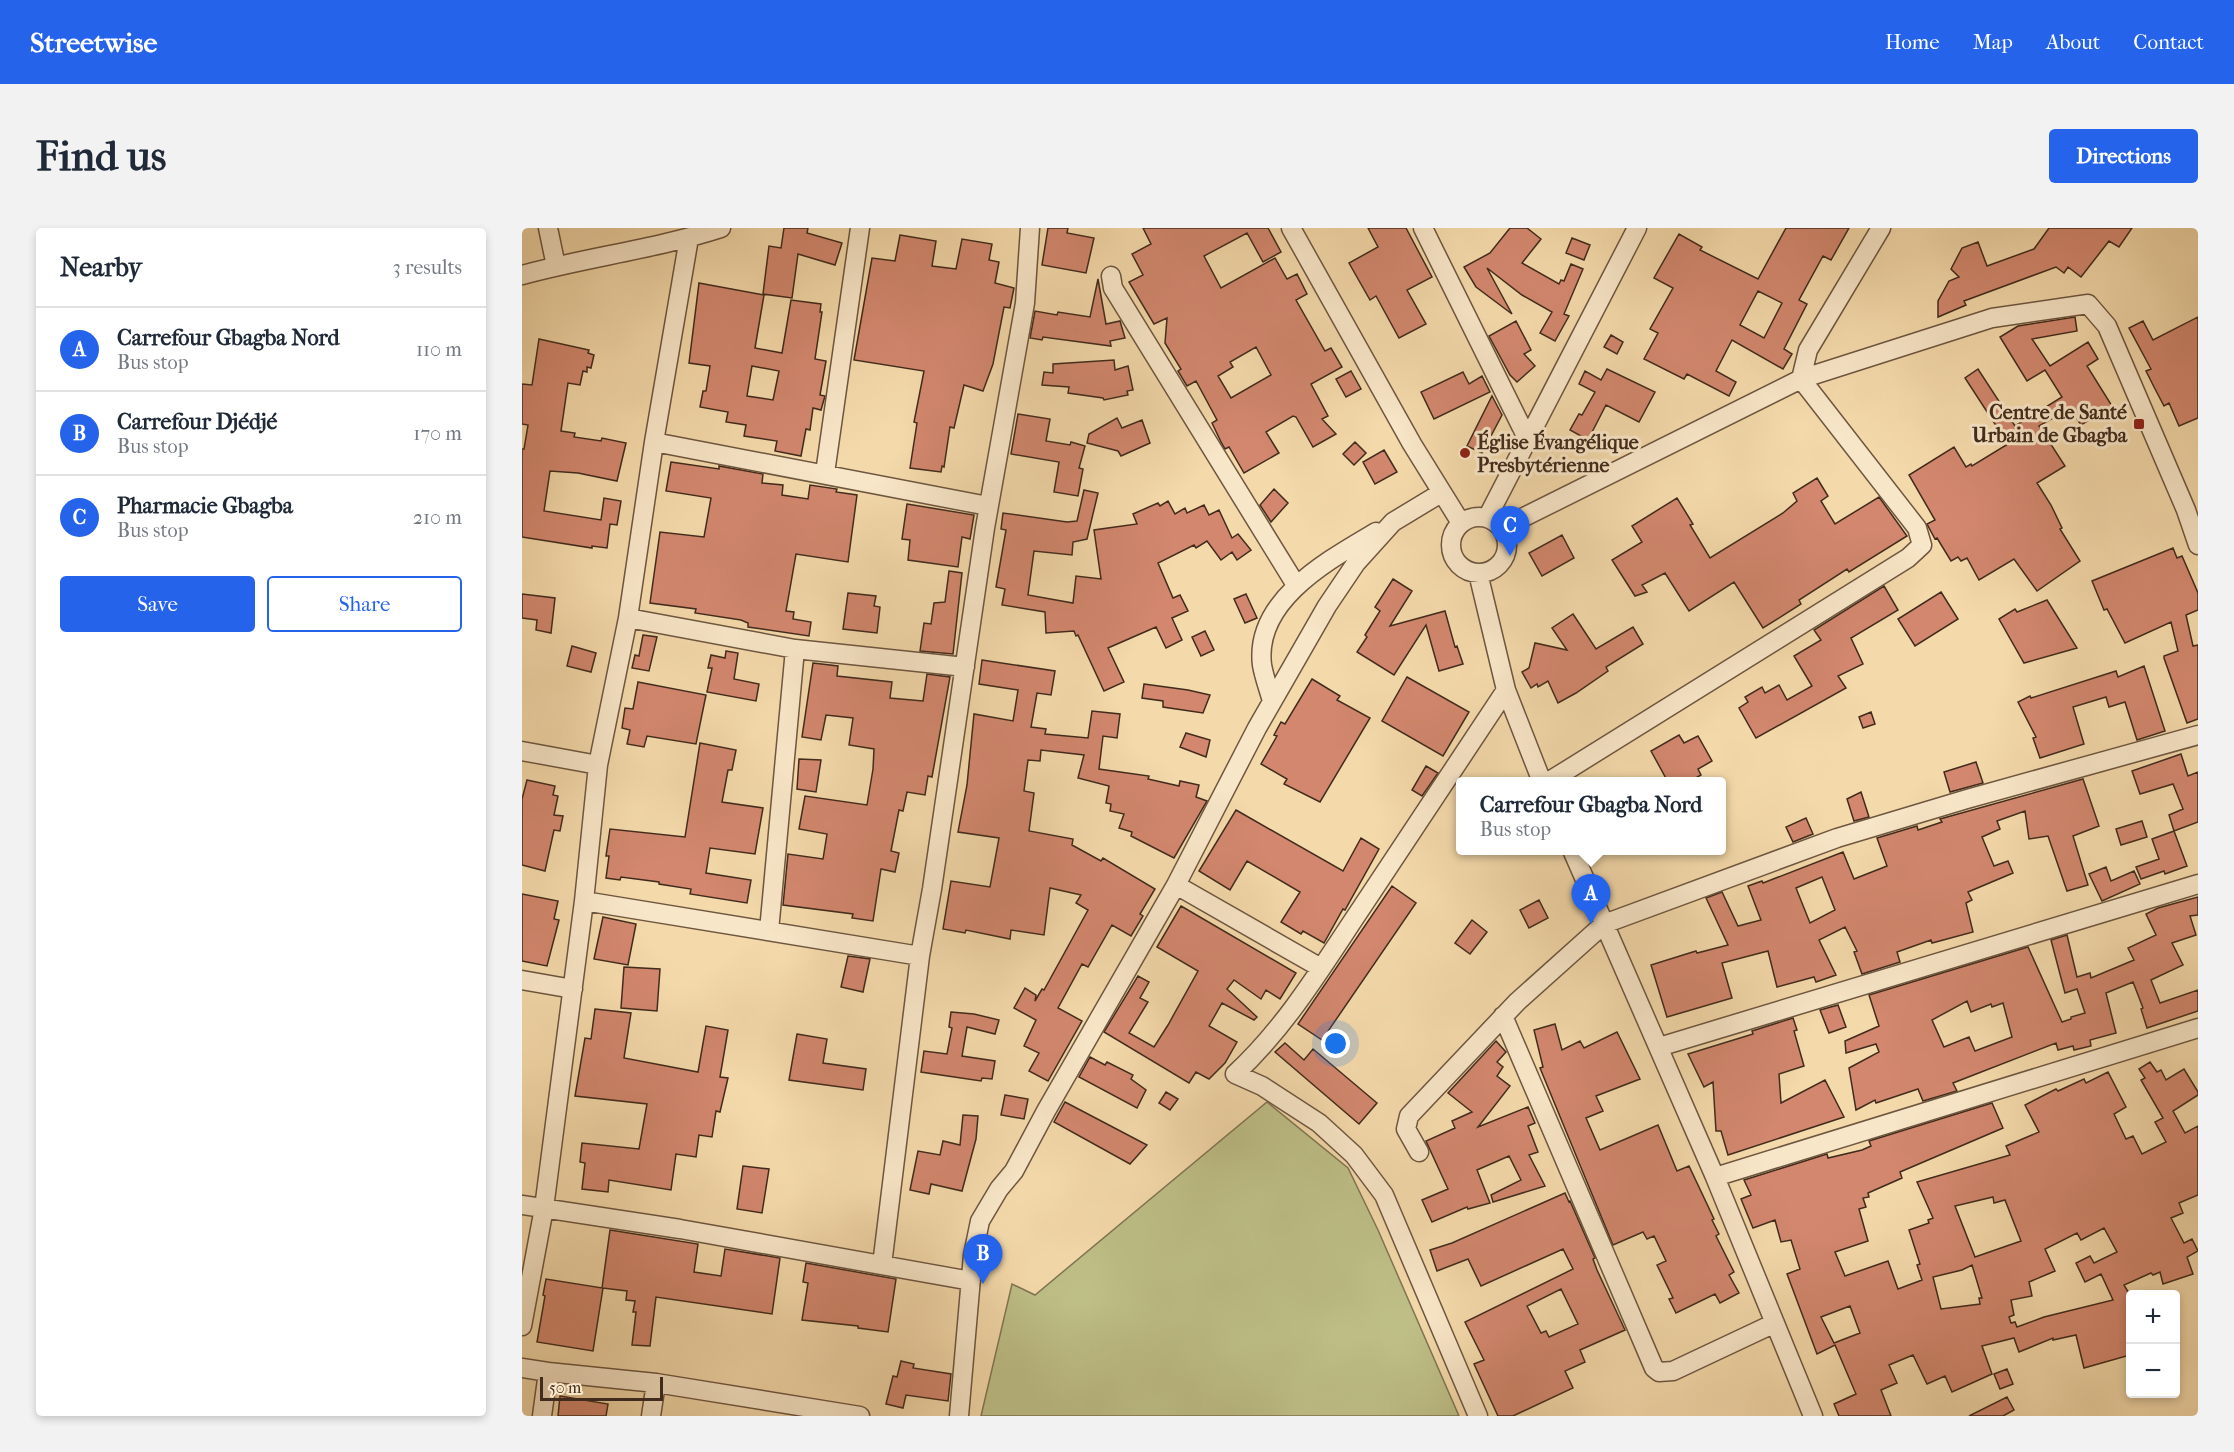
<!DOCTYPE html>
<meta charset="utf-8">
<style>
:root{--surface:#fff;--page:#f2f2f3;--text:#1f2937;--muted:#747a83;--line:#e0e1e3;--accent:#2563eb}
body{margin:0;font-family:"IM FELL French Canon",serif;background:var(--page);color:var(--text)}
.controls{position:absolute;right:18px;bottom:18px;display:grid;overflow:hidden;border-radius:6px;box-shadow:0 3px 9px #0003}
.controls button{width:54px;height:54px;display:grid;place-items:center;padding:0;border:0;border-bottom:2px solid var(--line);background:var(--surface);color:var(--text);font:30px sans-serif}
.scale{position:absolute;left:18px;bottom:15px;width:123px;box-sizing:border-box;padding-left:6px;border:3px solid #412b1c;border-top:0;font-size:16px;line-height:21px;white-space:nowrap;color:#412b1c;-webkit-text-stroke:4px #f8e6c8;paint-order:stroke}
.you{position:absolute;left:814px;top:816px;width:21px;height:21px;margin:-15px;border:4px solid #fff;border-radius:50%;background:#1a73e8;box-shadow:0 0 0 9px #1a73e833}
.badge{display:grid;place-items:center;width:39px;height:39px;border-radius:50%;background:var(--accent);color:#fff;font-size:20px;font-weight:700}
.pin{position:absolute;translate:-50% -50px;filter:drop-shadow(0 2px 3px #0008)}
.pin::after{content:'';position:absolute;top:32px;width:21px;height:18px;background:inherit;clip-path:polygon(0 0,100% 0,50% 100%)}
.popup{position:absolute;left:934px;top:549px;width:270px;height:78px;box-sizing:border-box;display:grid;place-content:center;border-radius:6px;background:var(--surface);filter:drop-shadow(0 2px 4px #0005);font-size:20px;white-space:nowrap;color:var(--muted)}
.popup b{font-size:22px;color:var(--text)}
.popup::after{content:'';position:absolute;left:50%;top:100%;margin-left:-12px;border:12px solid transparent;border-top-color:var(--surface)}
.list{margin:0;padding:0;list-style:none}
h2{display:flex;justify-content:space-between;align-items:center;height:78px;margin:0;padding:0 24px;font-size:26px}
h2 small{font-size:20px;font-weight:400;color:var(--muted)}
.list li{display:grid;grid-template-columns:39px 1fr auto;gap:18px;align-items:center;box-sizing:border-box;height:84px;padding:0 24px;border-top:2px solid var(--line)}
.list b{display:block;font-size:22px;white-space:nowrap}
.list p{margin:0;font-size:20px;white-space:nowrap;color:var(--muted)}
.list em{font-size:20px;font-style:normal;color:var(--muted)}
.actions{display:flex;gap:12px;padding:18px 24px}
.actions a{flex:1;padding:14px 0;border:2px solid var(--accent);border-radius:6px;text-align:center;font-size:21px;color:var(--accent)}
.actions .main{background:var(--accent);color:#fff}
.map{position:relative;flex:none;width:1676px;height:1188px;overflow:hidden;border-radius:6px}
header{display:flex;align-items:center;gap:36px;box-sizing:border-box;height:84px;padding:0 30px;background:var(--accent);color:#fff}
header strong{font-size:28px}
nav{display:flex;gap:33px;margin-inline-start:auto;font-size:21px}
.intro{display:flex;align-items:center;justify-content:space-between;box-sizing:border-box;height:144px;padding:0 36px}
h1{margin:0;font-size:42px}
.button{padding:15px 27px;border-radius:6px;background:var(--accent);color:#fff;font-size:21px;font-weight:700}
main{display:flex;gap:36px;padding:0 36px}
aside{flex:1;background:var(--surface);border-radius:6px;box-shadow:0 3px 9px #0003}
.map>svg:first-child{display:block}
</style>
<header>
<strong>Streetwise</strong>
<nav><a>Home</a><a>Map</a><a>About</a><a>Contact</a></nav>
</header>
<div class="intro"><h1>Find us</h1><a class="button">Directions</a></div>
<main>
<aside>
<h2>Nearby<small>3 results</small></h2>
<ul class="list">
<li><span class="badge">A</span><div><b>Carrefour Gbagba Nord</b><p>Bus stop</p></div><em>110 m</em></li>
<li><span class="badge">B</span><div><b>Carrefour Djédjé</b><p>Bus stop</p></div><em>170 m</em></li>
<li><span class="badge">C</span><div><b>Pharmacie Gbagba</b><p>Bus stop</p></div><em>210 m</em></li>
</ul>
<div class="actions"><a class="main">Save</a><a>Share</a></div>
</aside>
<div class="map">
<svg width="1676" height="1188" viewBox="0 0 1676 1188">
<rect width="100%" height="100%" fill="#f4d9aa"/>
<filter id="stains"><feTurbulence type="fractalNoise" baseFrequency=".00333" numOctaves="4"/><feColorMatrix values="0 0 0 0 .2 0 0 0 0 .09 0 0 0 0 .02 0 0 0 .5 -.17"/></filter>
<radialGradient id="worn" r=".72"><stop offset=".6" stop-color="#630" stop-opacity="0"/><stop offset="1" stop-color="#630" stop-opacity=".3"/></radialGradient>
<path fill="#bebf87" stroke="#807552" stroke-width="1.5" d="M745,874L826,940L856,1002L937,1188H459L490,1056L513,1067Z"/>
<path fill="#d2876e" stroke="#412b1c" stroke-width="1.5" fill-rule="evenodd" d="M262,0H286L285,5L320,15L313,37L276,26L270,70L241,66L247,18L259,20Z
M526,0H546L545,5L572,10L564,45L520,37Z
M621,0H746L759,24L741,34L725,5L682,28L699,60L753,30L765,51L775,46L785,66L774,72L803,123L809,120L820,139L789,156L806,188L800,191L814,206L791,219L774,189L771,188L744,204L757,225L722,245L707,219L703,221L700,216L690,195L695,192L674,153L665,158L656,143L659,141L643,115L645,90L632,96L607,54L621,47L610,26L629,16ZM734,119L749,147L709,170L696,148L711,139L708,134Z
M846,0H884L910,49L885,62L904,96L877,110L854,68L848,72L827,35L856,19Z
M988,0H1005L1019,11L1000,35L1037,56L1039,52L1042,53L1049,36L1061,41L1042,86L1047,88L1033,113L1018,105L1030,84L1000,67L965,40L990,86L954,59L942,39L968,25Z
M1264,0H1327L1309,32L1301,28L1277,72L1285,76L1262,121L1270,126L1261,141L1210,112L1194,143L1214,154L1207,168L1165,146L1162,151L1122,131L1136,105L1128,101L1151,60L1132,50L1157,6L1180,19L1178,22L1236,51ZM1236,63L1260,75L1242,110L1218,97Z
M1527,0H1610L1597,19L1587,13L1559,49L1546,39L1542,45L1534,39L1442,73L1444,77L1416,89V73L1427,53L1437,49L1429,41L1440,20L1456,14L1465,38L1512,21Z
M378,7L414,13L410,38L434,41L440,11L470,16L467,32L477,34L473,55L492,60L488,80L482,79L471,136L461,163L442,157L432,200L428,199L422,239L420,238L419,244L388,240L395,195L392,194L402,143L332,132L350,30L373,33Z
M1050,10L1068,17L1062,32L1044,25Z
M576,51L584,96L598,93L603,110L588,113L589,118L521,109L520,112L508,110L513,83L535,87L536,84L568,89Z
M177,55L242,67L233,120L260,125L269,72L299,76L298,84H300L293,131L304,133L298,167L303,168L299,182L291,180L288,202L284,201L279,228L253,223L255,213L222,208L224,197L204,194L206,184L178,179L181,163H184L188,138L167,135ZM230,138L257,143L251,172L225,168Z
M1553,89L1555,103L1510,111L1528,138L1566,114L1576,131L1565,138L1590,178L1559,197L1548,180L1517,198L1543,238L1515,255L1529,277L1540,300L1538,301L1558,333L1515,363L1492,331L1457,352L1445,330L1439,333L1436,329L1429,333L1415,310L1413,311L1405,296L1413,292L1387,247L1432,219L1444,239L1449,236L1450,238L1486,216L1443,150L1456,141L1493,198L1540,169L1523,142L1505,153L1478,109L1496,98Z
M1676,89V190L1657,198L1647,175L1642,178L1632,159L1624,143L1629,141L1607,100L1621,93L1631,112Z
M994,93L1009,122L1002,126L1013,138L995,154L988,147L967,108Z
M1089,107L1101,114L1095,126L1082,119Z
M17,111L67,122L66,125L72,127L69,140L65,139V144L61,143L58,157L46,155L39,203L53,205L52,209L79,213L80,210L104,215L95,253L56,245L28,243L22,283L79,292L82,270L99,273L95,297L88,296L85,320L70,318V320L0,309V221H2L6,197L0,196V156L10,157Z
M592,132L593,142L606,138L611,162L605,163L606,167L582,172L581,170L546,165L547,159L520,157L522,144L531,145V136Z
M1085,141L1133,164L1117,194L1084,177L1066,212L1048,202L1057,186L1060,187L1073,164L1057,156L1063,143L1079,152Z
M829,143L839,161L824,169L814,151Z
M941,144L947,156L960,148L968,164L912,191L899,164Z
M970,168L980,187L960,225L945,218Z
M496,186L528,191L524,213L548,217L549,214L563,218L557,240L561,241L556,268L532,264L537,234L489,226Z
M595,190L600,200L620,192L628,215L599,228L596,223L565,215L567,206Z
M833,214L844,225L832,237L821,226Z
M862,222L875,244L853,256L841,234Z
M149,234L197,241V238L241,246L240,255L261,257L260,267L286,271L288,257L315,261L314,264L335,267L326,334L274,326L264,383L272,384L271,391L289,394L287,408L226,399V395L219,392L173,385L174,381L128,375L138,304L182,309L189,270L144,263Z
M1295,250L1306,268L1299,273L1313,296L1357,269L1385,308L1327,344L1325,341L1277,372L1279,376L1241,400L1212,354L1167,383L1143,345L1120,357L1125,364L1113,368L1090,332L1120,314L1110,298L1155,270L1171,296L1168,297L1188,330L1261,285L1275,273L1271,265Z
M752,261L766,275L749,294L738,277Z
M562,262L576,265L565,311L551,314L550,327L512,323L506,367L551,375L554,348L579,351L572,302L615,296L611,286L636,275L638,278L646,273L653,286L663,280L665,285L682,277L687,287L697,282L710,310L716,306L729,322L715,332L710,324L699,332L685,313L674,320L672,317L636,335L651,370L658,367L666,383L650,390L660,412L644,420L634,399L586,420L602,454L582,463L556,407L554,408L552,403L524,405L523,384L480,377L483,361L474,359L484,302L479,301L481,285L545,294L555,293Z
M385,276L452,287L448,311L440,309L436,339L386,332L388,312L380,311Z
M1040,307L1052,330L1020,348L1007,325Z
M1651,320L1655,330L1660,328L1676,365V382L1664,387L1671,418L1676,417V491L1665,495L1642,430V428L1656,423L1649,394L1603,415L1585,381L1582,382L1570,353Z
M427,343L440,345L431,426L398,423L402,395L409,396L412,375L423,374Z
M871,351L890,363L868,398L923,383L933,419L935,418L941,436L917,443L904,397L872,447L835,424L845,409L843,407L858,383L853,379Z
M1362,358L1376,382L1329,410L1341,436L1316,448L1324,460L1234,510L1217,480L1226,474L1223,469L1240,459L1243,465L1257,457L1265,472L1290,458L1272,428L1299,412L1292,402Z
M1419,364L1436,391L1393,418L1376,391Z
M326,365L354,368L352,378L358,379L355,405L321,401Z
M0,366L33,370L29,405L14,402L15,392L0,390Z
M724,366L735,390L723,395L712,371Z
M1525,372L1555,420L1502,435L1477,391L1493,381L1495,384Z
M1051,386L1074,421L1111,399L1121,416L1084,439L1086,443L1054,465L1036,475L1026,453L1016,459L1015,456L1009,460L1000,444L1007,440L1013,415L1045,422L1030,400Z
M683,403L692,422L679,428L670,409Z
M121,407L135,409L127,443L110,440L113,427L117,428Z
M50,418L74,425L69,444L45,438Z
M204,423L216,425L212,451L237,456L234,473L185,464L190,440H186L189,427L203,430Z
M460,432L533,443L529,467L515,465L509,499L524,501L523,506L566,510L570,483L598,486L595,510L581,508L577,541L627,548L626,551L657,558L658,553L677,557L674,569L685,573L652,630L609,608L610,604L597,600L602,586L588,583L589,576L584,575L587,558L556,550L562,527L519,522L518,533L506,532L502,563L512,565L507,603L551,611L550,617L579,633L581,630L633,661L618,686L621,688L609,708L590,697L566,739L560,736L536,780L560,793L526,853L507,843L517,825L502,818L514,792L492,780L503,760L514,767L513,773L520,761L522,762L566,682L554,675L559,667L528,660L522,707L489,702L488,711L444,702L443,705L421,701L429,653L468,659L477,610L436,604L445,557L452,486L491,493L496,462L457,456Z
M291,435L316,438L315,448L370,454L368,470L401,473L405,446L428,449L410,549L406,548L403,567L385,564L381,583L377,582L369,623L377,625L373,644L359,641L351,693L330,690L331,686L261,677L266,626L301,631L305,606L277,601L283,568L345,577L351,541L352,521L327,517L331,490L304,487L299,512L280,509Z
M1622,438L1643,503L1615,512L1603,474L1587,479L1584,469L1551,479L1562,516L1518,530L1511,510L1514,509L1496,474L1508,468L1509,470L1594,443L1596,449Z
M885,449L947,484L921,528L860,493Z
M790,451L818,468L815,472L848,490L798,574L762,556L765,551L739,536L755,508L752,507L759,494L763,496Z
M116,454L184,467L174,516L125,508L122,519L105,516L108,502L100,500L103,480L111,481Z
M622,456L666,462L688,467L681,485L641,479V473L620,470Z
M1349,484L1353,496L1341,500L1337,489Z
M664,505L688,512L684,529L658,519Z
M1157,507L1162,515L1176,508L1190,533L1176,541L1179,547L1167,554H1146L1129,523Z
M178,515L214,522L210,542H206L200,574L241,580L233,626L188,620L184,645L229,652L225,675L168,666L169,661L137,656V654L99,649L98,652L84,650L87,628H84L88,601L163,609Z
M1659,526L1666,548L1676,544V594L1652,603L1647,587L1661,581L1651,556L1618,566L1610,543Z
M277,531L299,532L294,564L275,561Z
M1454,534L1461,555L1428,564L1422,544Z
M904,538L916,545L900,568L890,562Z
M1561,551L1577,598L1551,608L1566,657L1545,663L1526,608L1507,611L1503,583L1475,593L1478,601L1460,609L1472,638L1486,633L1491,645L1446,664L1450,672L1444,675L1451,704L1410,715L1409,712L1375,724L1378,734L1340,746L1332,724L1335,723L1323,699L1297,712L1314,747L1294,754L1292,749L1255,759L1246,723L1200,735L1210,770L1145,789L1129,737L1174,723L1175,725L1206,717L1184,670L1200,664L1216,698L1239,692L1226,658L1240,653L1241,655L1321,624L1332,651L1365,638L1355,610L1395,598L1396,602L1420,594L1418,591ZM1300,649L1313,682L1288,695L1274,660Z
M5,552L33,558L31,567L36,568L32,587L41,588L38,603L32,602L23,643L0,637V571Z
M1339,564L1347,589L1332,593L1325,571Z
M714,582L821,643L839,610L857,621L823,682L821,681L802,715L781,703L779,706L759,694L778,664L725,633L708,662L677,643Z
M1284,590L1291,606L1271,614L1264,599Z
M1620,593L1625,609L1599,617L1594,601Z
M1652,603L1665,638L1643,646L1642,643L1619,651L1614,639L1637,631L1630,611Z
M1584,639L1589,653L1612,643L1618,656L1580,673L1567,646Z
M870,658L894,675L800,812L776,796Z
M0,666L36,673L32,691L37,692L25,738L0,733Z
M1676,669V687L1668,688L1674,707L1650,715L1661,737L1629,752L1638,775L1676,762V783L1625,800L1619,781L1621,780L1611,754L1584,765L1594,805L1568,812L1569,818L1552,822L1551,818L1536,822L1534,815L1431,855L1435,863L1401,873L1396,861L1354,875L1353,872L1334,882L1327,840L1357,824L1354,816L1324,825L1323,813L1357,798L1347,767L1506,719L1540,794L1549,791V789L1563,785L1555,761L1543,765L1529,712L1545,707L1555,749L1568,745L1569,750L1612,732L1606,720L1634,707L1624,686L1636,680ZM1445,773L1449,784L1469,776L1470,779L1481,775L1490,809L1453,823L1447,809L1422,819L1410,792Z
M1017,672L1026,690L1007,700L998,682Z
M659,678L774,745L758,771L744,762L739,771L712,752L705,761L735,789L732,792L700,775L687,798L715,814L703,835L687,851L674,844L667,855L582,804L616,748L627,754L618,770L626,774L607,805L632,819L646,797L676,743L635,719Z
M81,689L114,696L106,737L72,731Z
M950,692L965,704L948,726L933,715Z
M326,728L348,731L341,764L319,759Z
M102,739L138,741L135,783L99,780Z
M1316,777L1324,799L1307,805L1298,782Z
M73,781L109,785L102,830L176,844L184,798L206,802L198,849L206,850L198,884L194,883L190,909L177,907L174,929L154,926L149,962L87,952L86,964L60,961L63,935L58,934L60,915L117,921L125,876L53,868L63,810L69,811Z
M429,784L452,786L477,792L473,806L445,799L440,828L473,833L470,851L460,850L459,853L399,844L402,823L425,826L430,800L427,799Z
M1271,790L1275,802L1272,803L1282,838L1257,846L1259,875L1303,852L1322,889L1206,927L1199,903H1194L1191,854L1182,859L1166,826L1231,806L1230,803Z
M1033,796L1040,822L1058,813L1062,820L1095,804L1118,851L1074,868L1081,883L1064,890L1078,922L1136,897L1155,943L1167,938L1192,991L1190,992L1197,1006L1194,1008L1212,1044L1207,1047L1217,1065L1198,1075L1193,1066L1154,1085L1147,1071L1151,1070L1135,1037L1144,1033L1132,1008L1125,1011L1121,1004L1091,1017L1018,840L1021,839L1012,802Z
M275,806L305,811L301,835L344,841L341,862L267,852Z
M974,813L984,824L975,834L981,839L975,848L988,858L956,899L1006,879L1013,895L1006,898L1016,924L1007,927L1023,958L971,974L969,967L999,952L987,928L955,942L968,975L946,981L945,979L910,994L900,972L926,961L904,913L933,900L930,893L950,884L926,865Z
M763,815L782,832L791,821L855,875L837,896L753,824Z
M568,829L583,837L585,834L611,847L609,851L624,862L615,880L557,849Z
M1628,834L1635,844L1639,842L1644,852L1662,841L1676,864V867L1651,883L1663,905L1676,898V967L1657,975L1661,985L1649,990L1662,1015L1670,1011L1676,1023L1665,1029L1671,1046L1641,1056L1638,1044L1631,1047L1629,1045L1602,1057L1608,1067V1127L1562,1140L1554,1107L1531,1112V1110L1497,1124L1492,1110L1460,1118L1470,1146L1430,1164L1423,1148L1405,1156L1391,1127L1367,1137L1375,1155L1359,1162L1369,1188H1317L1312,1176L1334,1166L1313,1117L1295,1126L1265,1046L1278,1041L1269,1012L1259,1014L1253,992L1231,1000L1219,971L1229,967L1222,952L1305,926L1306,930L1340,922L1349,918L1347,913L1470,875L1481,900L1378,944L1380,950L1346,965L1347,969L1341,970L1344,979L1337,981L1346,1013L1313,1024L1323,1048L1366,1033L1376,1061L1400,1052L1395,1037L1398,1036L1387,1002L1407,995L1406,992L1411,990L1395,954L1488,927L1484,918L1517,904L1503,877L1534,861L1536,863L1562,851L1564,855L1586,844L1604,879L1592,886L1604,911L1611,908L1620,926L1644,914L1633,894L1641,890L1619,852L1623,850L1617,841ZM1471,969L1472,975L1483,972L1499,1013L1453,1029L1433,978ZM1582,1000L1595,1024L1572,1035L1568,1028L1554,1035L1563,1054L1579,1046L1591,1072L1522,1089L1495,1099L1493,1094L1489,1095L1487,1089L1492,1087L1489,1072L1510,1068L1507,1054L1533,1043L1523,1021L1555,1005L1559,1012ZM1450,1037L1460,1070H1457L1458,1076L1419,1081L1411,1049L1440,1042ZM1328,1078L1338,1105L1312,1115L1299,1089Z
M644,864L656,871L648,882L637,875Z
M483,867L506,871L502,891L479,887Z
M543,874L625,917L608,936L532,894Z
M441,887L456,888L454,911L440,963L409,956L407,966L388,962L396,923L418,927L421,913L438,917Z
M221,938L247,941L240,985L215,981Z
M1043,965L1047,974L1048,973L1073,1030L1071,1031L1075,1042L1103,1102L1058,1122L1063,1134L1043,1143L1051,1160L991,1188H976L952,1136L962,1132L943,1094L1051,1041L1041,1021L959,1058L946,1031L915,1043L908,1022L930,1015ZM1039,1061L1056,1096L1027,1109L1024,1103L1019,1105L1005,1078Z
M88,1002L176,1016L172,1044L199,1048L203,1021L258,1030L250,1086L134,1069L128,1118L110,1117L114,1084H111L113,1073L104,1072L105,1063L81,1060L71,1123L15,1114L23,1068L21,1067L24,1051L80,1060Z
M284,1035L374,1051L366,1104L336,1100V1098L280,1092L286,1055L281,1054Z
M379,1133L392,1136L391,1140L429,1146L426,1173L384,1167L381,1180L364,1176L371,1148L375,1149Z
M1485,1141L1491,1156L1478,1161L1472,1146Z
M38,1168L86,1176L84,1188H36Z
M1485,1169L1492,1182L1481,1188H1447Z"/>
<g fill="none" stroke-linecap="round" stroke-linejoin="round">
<defs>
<path id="minor" d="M26,0L34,38
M769,0L890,216L939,295
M901,0L1006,212
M0,47C66,29 134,21 199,0
M589,48L591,60L774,357
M1279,151L1286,122L1359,0
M132,214L466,278
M303,245L338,0
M929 317a28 28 0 1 1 56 0a28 28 0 1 1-56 0Z
M965,290L1115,0
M980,300L1279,151L1470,90L1566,76L1585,98L1664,282L1676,317
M956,345L984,462L1020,554
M106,390L273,421L443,439
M750,473C747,462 742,449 740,437C732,372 807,332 854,304
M0,523L76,537
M1026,554L1386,330L1400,317L1395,300L1279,151
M1050,622L1193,949L1291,1188
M654,657L799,740
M62,673L398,728
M247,703L273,421
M0,752L51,761
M981,788L1132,1140L1137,1144L1151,1143L1253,1095
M1137,819L1676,656
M897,924L884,901L887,888L995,774L1082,696L1315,610L1445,571L1676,507
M1193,949L1676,800
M0,977L158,1001L449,1053
M360,1037L398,728L410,661L463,300L503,75L508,0
M0,1098L22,980L62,673L76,537L106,390L132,214L167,10
M0,1140L26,1144L20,1188
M26,1144L134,1155L338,1188
M129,1188L134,1155
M437,1188L451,1027L458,993L477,961L492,943L524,883L654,657L735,500L805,378L834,335L871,294L919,265
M956,1188L862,967L832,927L797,895L740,858L713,846C765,798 801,737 840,679C888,607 936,535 984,462"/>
</defs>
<use href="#minor" stroke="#6e5640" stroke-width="21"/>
<use href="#minor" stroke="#f8e6c8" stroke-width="18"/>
</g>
<g fill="#8f2418" stroke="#f8e6c8" stroke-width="2">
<rect x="1611" y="190" width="12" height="12" rx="3"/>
<circle cx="943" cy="225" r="6"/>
</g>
<g text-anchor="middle" stroke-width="6" stroke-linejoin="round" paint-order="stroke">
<g font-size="20" font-weight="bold" fill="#412b1c" stroke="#f8e6c8" text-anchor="end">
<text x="1605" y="191">Centre de Santé<tspan x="1605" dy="23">Urbain de Gbagba</tspan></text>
<text x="955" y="221" text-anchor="start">Église Évangélique<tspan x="955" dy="23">Presbytérienne</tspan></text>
</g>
</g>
<rect width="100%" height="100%" filter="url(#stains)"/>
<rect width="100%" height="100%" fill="url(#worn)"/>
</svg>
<div class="controls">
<button>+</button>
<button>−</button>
</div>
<div class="scale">50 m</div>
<div class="you"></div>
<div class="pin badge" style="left:1069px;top:696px">A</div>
<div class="popup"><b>Carrefour Gbagba Nord</b>Bus stop</div>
<div class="pin badge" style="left:461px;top:1056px">B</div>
<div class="pin badge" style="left:988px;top:328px">C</div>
</div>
</main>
